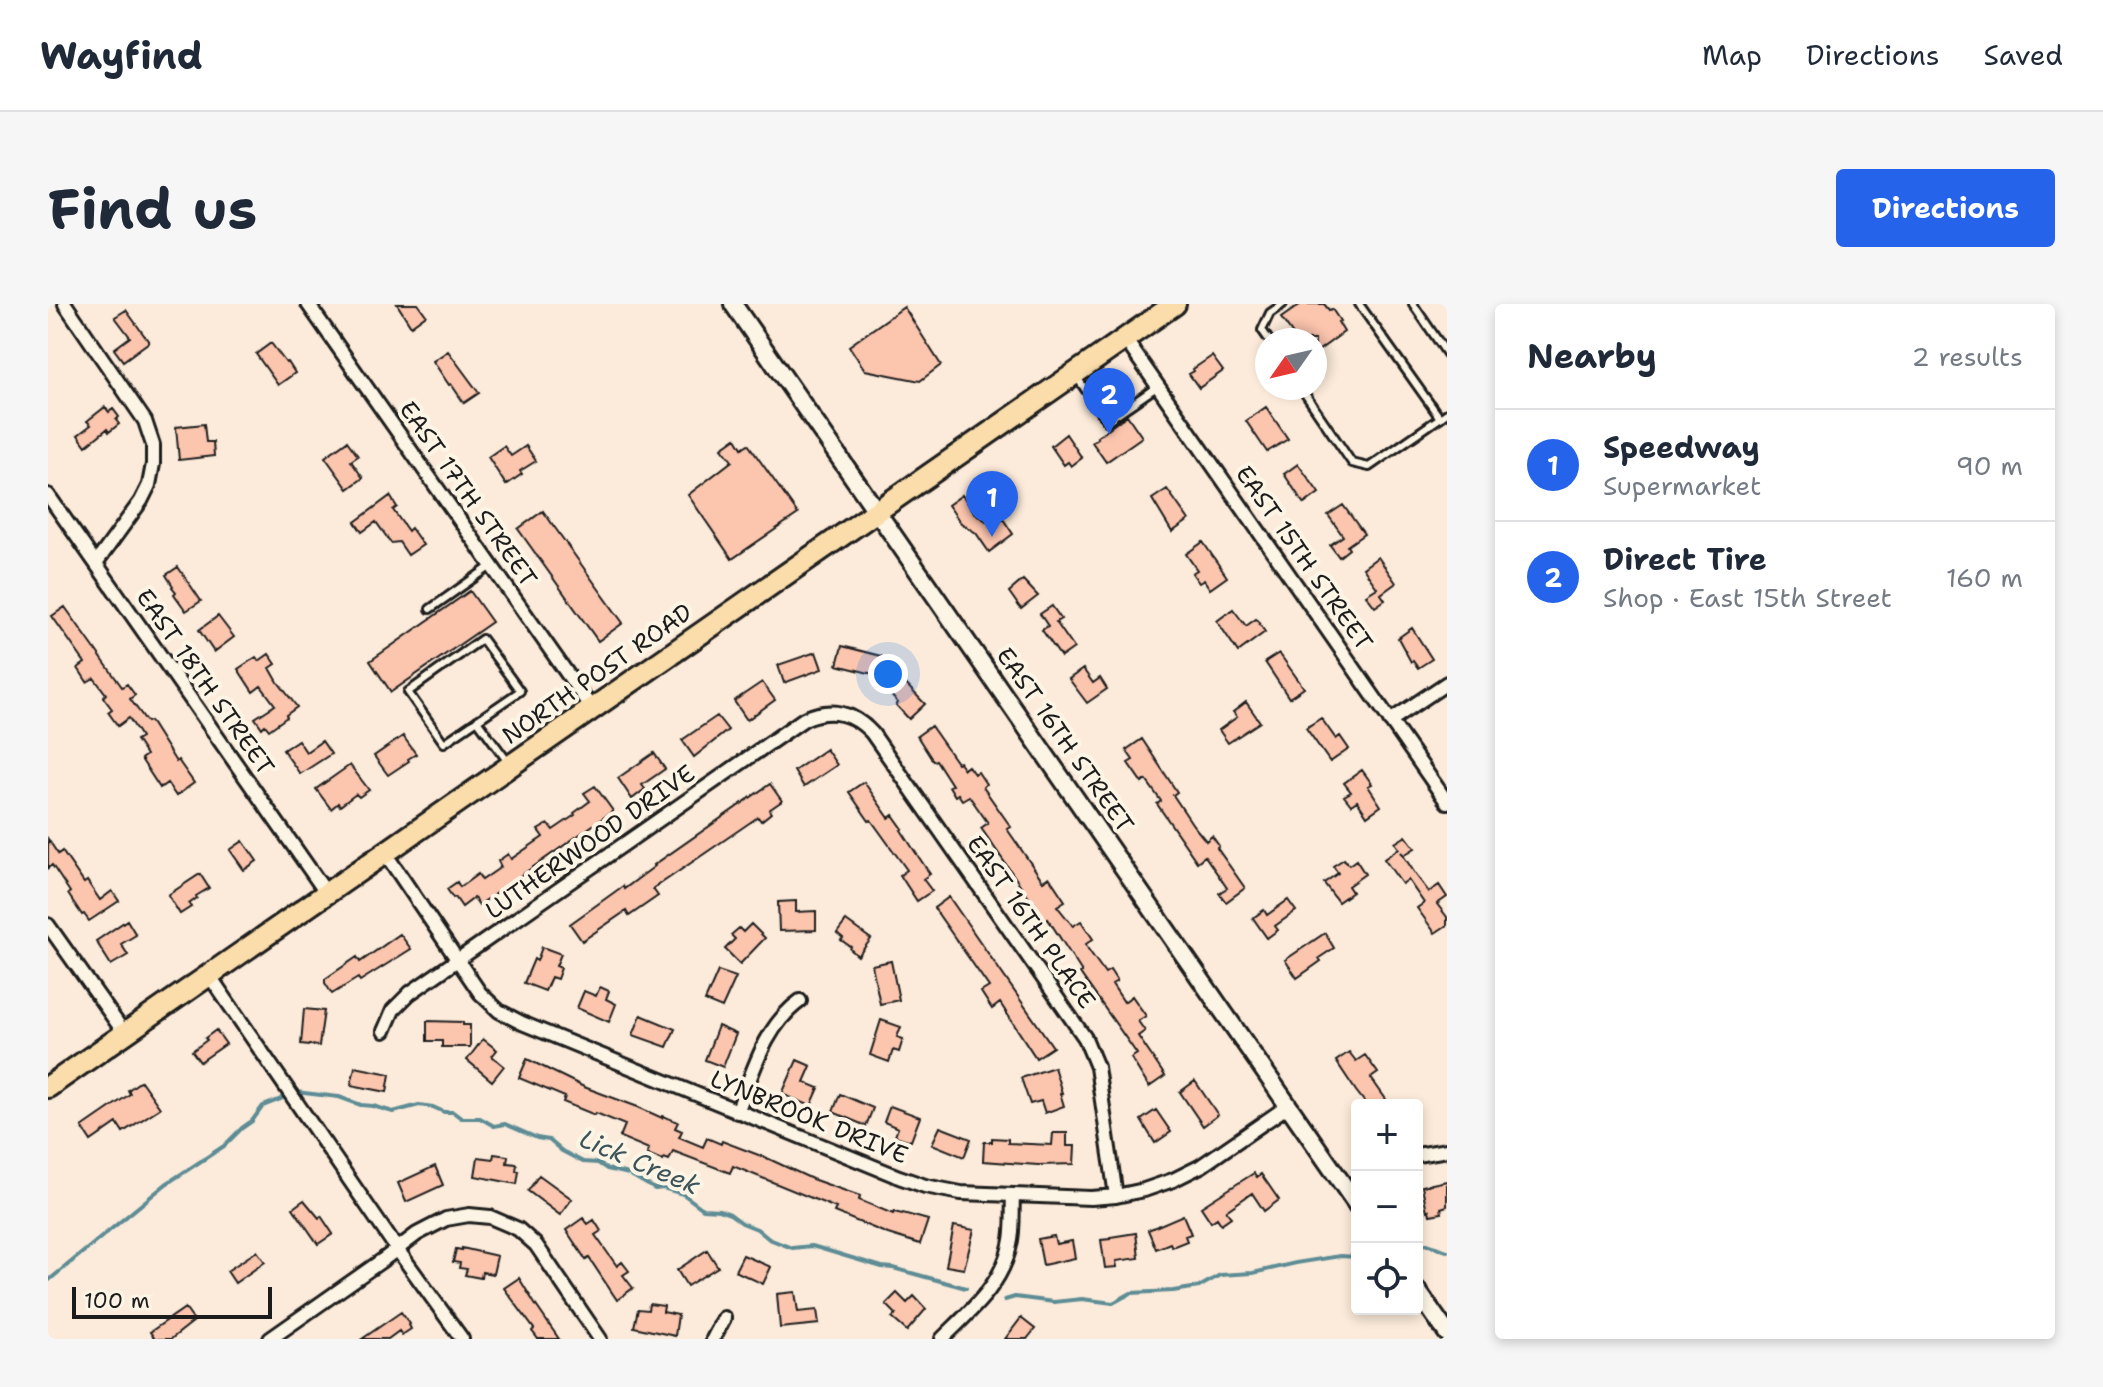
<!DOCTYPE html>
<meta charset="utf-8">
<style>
:root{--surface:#fff;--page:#f6f6f7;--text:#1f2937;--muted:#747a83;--line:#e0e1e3;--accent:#2563eb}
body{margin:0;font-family:"Shantell Sans",sans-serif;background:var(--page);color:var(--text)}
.controls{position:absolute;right:24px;bottom:24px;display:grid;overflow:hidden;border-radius:8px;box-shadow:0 4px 12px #0003}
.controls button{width:72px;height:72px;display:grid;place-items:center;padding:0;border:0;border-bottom:2px solid var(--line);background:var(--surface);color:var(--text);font:40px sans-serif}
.compass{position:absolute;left:1207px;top:24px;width:72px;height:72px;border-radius:50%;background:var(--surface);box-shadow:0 4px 12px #0003;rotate:236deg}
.scale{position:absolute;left:24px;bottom:20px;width:200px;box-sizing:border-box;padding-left:8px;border:4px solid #1c1c1c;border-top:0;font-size:22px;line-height:28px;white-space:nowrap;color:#1c1c1c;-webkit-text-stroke:6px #fcf5e5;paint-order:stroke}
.you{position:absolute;left:840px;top:370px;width:28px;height:28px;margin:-20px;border:6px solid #fff;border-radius:50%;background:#1a73e8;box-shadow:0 0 0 12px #1a73e833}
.badge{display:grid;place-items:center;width:52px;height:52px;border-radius:50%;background:var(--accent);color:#fff;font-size:26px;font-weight:700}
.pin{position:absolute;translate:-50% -66px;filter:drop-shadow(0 2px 4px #0008)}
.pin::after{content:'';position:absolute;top:42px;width:28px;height:24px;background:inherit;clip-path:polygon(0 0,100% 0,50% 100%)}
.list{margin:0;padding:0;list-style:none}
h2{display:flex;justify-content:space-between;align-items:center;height:104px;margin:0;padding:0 32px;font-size:34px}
h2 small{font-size:26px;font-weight:400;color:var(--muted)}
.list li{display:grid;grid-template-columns:52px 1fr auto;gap:24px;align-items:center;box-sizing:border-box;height:112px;padding:0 32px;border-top:2px solid var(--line)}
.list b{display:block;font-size:30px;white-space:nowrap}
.list p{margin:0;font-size:26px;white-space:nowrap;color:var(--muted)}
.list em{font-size:26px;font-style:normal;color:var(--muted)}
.icon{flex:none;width:44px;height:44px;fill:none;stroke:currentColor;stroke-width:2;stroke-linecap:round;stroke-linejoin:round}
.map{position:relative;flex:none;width:1399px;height:1035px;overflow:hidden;border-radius:8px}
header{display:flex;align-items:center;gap:48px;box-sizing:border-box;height:112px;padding:0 40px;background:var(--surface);border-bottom:2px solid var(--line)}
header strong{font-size:38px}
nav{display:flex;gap:44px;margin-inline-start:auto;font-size:28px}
.intro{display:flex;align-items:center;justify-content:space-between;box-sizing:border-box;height:192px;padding:0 48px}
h1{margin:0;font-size:56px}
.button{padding:20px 36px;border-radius:8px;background:var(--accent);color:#fff;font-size:28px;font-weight:700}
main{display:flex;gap:48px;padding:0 48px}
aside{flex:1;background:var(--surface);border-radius:8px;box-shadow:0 4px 12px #0003}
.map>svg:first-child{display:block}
</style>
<header>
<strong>Wayfind</strong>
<nav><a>Map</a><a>Directions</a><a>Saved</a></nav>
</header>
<div class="intro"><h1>Find us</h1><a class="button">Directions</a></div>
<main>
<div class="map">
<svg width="1399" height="1035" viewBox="0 0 1399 1035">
<rect width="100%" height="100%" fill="#fcebda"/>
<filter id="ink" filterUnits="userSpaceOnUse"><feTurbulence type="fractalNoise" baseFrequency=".0125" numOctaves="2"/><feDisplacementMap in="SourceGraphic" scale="16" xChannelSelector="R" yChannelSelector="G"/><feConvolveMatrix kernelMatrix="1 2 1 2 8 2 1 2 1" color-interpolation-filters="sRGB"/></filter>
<g filter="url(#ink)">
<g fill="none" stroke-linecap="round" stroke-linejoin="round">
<path stroke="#5d8c95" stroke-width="4" d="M247,788L291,793L313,801L325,802L345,808L371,801L385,803L396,808H405L413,814H432L446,822L457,820L489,834L501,836L514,847L535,858L550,859L559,865L581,870L607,885L615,884L635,890L655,905L671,906L682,910L694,919L709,925L721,935L744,944L764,942L834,963L845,964L918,984
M1369,941L1379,940L1399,947
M0,977L118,880L176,842L194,824L204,817L215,802L233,795L234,793
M957,996L967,993L1006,998L1034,995L1065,999L1083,989L1125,987L1151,983L1172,971L1205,969L1248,959L1292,952L1309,953"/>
</g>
<path fill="#fcc5ae" stroke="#1c1c1c" stroke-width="2" d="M349,0H370L378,11L363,22Z
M1253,0H1276L1281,6L1284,5L1292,17L1290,18L1296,28L1267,49V36H1249L1233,14Z
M856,3L893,61L872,77L817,66L801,42Z
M78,6L101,38L75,57L66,45L82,33L67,13Z
M223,39L238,59L240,58L247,69L230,81L208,50Z
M400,47L431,89L416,99L403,80L401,81L385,57Z
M1164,52L1175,67L1151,84L1141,70L1146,67L1145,65Z
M57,103L61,108L65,105L71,113L68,116L71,120L61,128L59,125L38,142L30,131L43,121L39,117Z
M1218,103L1240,135L1219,148L1198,117Z
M1079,111L1094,133L1058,158L1044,138L1050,134L1049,133Z
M156,120L158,138H165L166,152L131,156L128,123Z
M1018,130L1034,154L1023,162L1020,158L1016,161L1003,142Z
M688,134L694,144L700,140L750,210L684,255L640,191L684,157L674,144Z
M299,137L310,152L303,157L315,174L300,185L277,153Z
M456,142L463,152L478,142L488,157L472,167L474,170L458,181L440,153Z
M1250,160L1271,189L1256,200L1236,170Z
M1119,185L1141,216L1124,228L1104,195Z
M914,191L927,209L945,222L955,215L965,230L941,248L928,229L913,219L900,201Z
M342,192L349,203L345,206L360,227L363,224L375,241L360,251L351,238L343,239L328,218L314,228L307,218Z
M1295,201L1316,230L1299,242L1301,245L1291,253L1282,241L1295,232L1280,211Z
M495,207L575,319L550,337L470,225Z
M1155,238L1179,273L1162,285L1156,276L1151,279L1144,269L1149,266L1138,250Z
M1330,253L1348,279L1333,290L1337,296L1327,303L1318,291L1329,284L1315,264Z
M130,263L153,297L138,307L126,290L128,288L124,283L125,282L118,271Z
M975,276L990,292L973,305L961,288Z
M422,287L444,318L343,388L322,357Z
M1004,302L1013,315L1008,318L1026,344L1013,353L994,326L1000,322L992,310Z
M17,303L74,383L79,380L87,391L82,395L99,418L102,417L128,458L130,456L146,479L128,492L119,479L112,484L93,455L98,451L88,436L93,433L81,414L70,422L60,408L64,405L55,393L58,390L46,374L39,378L30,364L37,359L4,312Z
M1185,305L1198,322L1208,315L1217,328L1190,348L1169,317Z
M170,312L186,333L166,348L151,326Z
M1364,324L1384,355L1370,364L1365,357L1363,358L1350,334Z
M794,342L833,352L829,371L789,361Z
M768,348L774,365L736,379L730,361Z
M1231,349L1256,384L1241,394L1217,358Z
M221,350L228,360L222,364L230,378L249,403L238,411L239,413L221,426L217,421L214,424L207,414L227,401L213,382L205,388L190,365L208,353L211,357Z
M1035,365L1045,379L1052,374L1059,385L1039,399L1021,375Z
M853,375L877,400L861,415L848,401L850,399L840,388Z
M714,378L727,396L699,416L686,397Z
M1198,398L1212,418L1180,439L1171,426L1189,413L1185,408Z
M669,412L680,426L646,453L634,436Z
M1273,414L1288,435L1292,432L1301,445L1282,458L1258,424Z
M883,422L909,459L911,458L916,465L920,462L926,470L930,468L938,480L935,483L963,523L959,525L995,577L1001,573L1017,597L1009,602L1025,622L1033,617L1045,635L1038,640L1040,645L1057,669L1062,666L1069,677L1064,680L1076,698L1084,692L1098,712L1090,717L1097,727L1090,732L1117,772L1101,783L1083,754L1089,750L1032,669L1034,668L1000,615L997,617L933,524L940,519L921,492L914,496L910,490L907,492L901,482L904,481L888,456L885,457L869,432Z
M355,432L368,450L360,455L361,457L340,471L326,452Z
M1094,435L1129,488L1125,491L1145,521L1158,537L1164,532L1171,542L1169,544L1197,584L1178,598L1171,589L1179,584L1157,552L1149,558L1109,500L1113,497L1098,476L1094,479L1080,459L1085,456L1078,446Z
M250,436L258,448L274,437L283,450L252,470L235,446Z
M778,445L789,461L756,483L746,467Z
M606,449L617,465L594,481L597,485L584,495L570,474Z
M302,461L321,486L311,493L308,490L292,502L290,499L283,505L268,485Z
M1314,466L1324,480L1320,482L1333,502L1319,512L1309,497L1303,501L1296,492L1303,488L1296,479Z
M816,478L841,514L845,511L855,525L853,526L864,543L882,570L875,575L884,587L869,597L852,571L859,566L823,516L821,517L801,488Z
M722,480L734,497L721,506L723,509L713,517L710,513L605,585L610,592L581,612L578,607L534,637L522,620L575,582L576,585L607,562L606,561Z
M547,482L565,507L431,601L426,594L414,603L407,593L405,594L399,585L409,578L412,583L430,570L434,576L453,563L450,557L460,550L463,555L495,533L490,526L500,520L505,526L527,511L526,509L542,497L536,489Z
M1358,532L1367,544L1356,551L1353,548L1368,571L1381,588L1391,581L1399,593L1389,600L1399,613V621L1387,629L1369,604L1376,599L1360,576L1354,580L1336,555L1351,544L1347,539Z
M0,535L10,550L14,547L36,579L39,577L52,596L64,587L71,597L41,617L36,610L34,611L20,590L22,588L4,561L0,564Z
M195,537L209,557L196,566L182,546Z
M1296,555L1301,561L1308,556L1317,570L1300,582L1304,588L1290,598L1276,579L1290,569L1285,562Z
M152,570L161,584L148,592L149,594L141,600L143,603L132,610L120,591Z
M901,593L1005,743L988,754L952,699L944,705L933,688L941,683L886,604Z
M1240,596L1248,607L1227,622L1230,626L1219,634L1205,614L1216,606L1219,611Z
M748,597V608L768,607V626L731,627L730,598Z
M79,616L88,631L73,640L80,651L63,661L48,637Z
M798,617L823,635L810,652L802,645L803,643L793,636L795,634L789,629Z
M703,620L717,634L692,660L677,645L687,635L683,631L691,624L695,628Z
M1277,629L1286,644L1271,654L1273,657L1249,674L1237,656Z
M352,630L363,645L312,677L310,674L284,690L277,679V675L309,653L312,658Z
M494,643L513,650L508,662L513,664L509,675L503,673L497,687L476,679L486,655L489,657Z
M843,657L851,696L832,700L824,661Z
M670,667L688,673L674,704L657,697Z
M552,683L561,687L558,695L568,700L561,718L529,704L536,687L548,692Z
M256,705L276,707L271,742L253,740Z
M593,711L627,725L619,743L585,731Z
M833,716L853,723L849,733L855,735L851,748L845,746L841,758L822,751Z
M379,717L415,718V721H422V743H394V737H379Z
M670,722L688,730L675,763L657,756Z
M168,726L178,740L152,758L144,747L159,736L157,734Z
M435,735L449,746L444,752L456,762L444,777L419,756Z
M1301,748L1308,757L1317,751L1330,769L1323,774L1342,801H1319L1308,787L1288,757Z
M479,755L536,783L590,803L614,814L615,812L630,818L627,824L634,827L631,833L655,843L659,834L673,840L674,837L721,855L764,875L812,892L811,896L845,910L846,908L854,910L855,909L880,916L872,940L840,930L786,908L788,904L685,862L682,869L625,847L621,856L616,854L615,856L599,850L601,845L572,833L577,821L548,809L547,811L515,798L517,793L471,774Z
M749,756L763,762L756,778L771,784L763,802L734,790Z
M307,763L342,770L339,788L303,781Z
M1006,763L1014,789H1012L1016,802L997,809L993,797L982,800L973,774Z
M93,777L112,804L75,828L69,819L43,837L34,823L82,790L80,786Z
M1147,777L1170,811L1155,822L1132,788Z
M792,790L825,804L818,822L785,808Z
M842,802L872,813L863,837L847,832L850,824L836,818Z
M1108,806L1123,828L1107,839L1093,816Z
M892,823L923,835L916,853L884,840Z
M1005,829H1019V842H1027L1026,860L990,861L935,857L936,838H944V834L960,835V839L1004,841Z
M446,850L460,852L459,859L469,860L468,867H471L469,880L427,872L430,853L445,855Z
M387,862L395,881L358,898L350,879Z
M1206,869L1209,873L1213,870L1231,896L1216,907L1204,889L1178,907L1183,913L1173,920L1169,914L1163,918L1153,903Z
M491,871L524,895L512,911L480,887Z
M1399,877V902L1393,904L1394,909L1382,911L1381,906L1379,907L1374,882Z
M256,896L271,914L273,912L285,930L270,940L245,904Z
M1135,911L1143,930L1137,932L1139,937L1124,943L1122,939L1108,945L1100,926Z
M535,914L540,920L546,916L553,927L547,931L564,955L569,962L574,958L581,967L575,971L585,984L569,996L541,954L538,956L518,926Z
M906,922L926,926L916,965L898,962Z
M1088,929L1091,954L1068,957L1069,963L1057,964L1053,936L1062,935V933Z
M1006,932L1008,940L1024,937L1027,954L995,961L990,935Z
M414,944L449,952L445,970L434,968L433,974L417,971L419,965L411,964L412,959L405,958L408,945L414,946Z
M659,946L670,963L639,982L629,966Z
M209,947L217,958L187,979L179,967Z
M695,951L723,963L715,980L687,967Z
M471,974L487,1000L511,1035H490L484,1027L486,1025L456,984Z
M747,988L750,1008L769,1006L771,1020L732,1024L729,990Z
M849,989L859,999L866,992L878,1005L859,1027L844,1014L848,1010L838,1000Z
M601,1000L616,1002L615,1008L630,1011L627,1032L586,1023L590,1005L600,1006Z
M137,1004L146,1017L123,1035H107L102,1028Z
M353,1008L362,1020L361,1021L363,1025L354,1031L351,1027L340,1035H314Z
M973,1014L987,1025L979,1035H957Z"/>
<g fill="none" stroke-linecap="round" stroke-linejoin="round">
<defs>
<path id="service" d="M1311,0L1392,114
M1365,0L1399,50
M1221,36L1214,26L1222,9L1235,0
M1028,72L1059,117L1110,82
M1253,84L1304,159L1321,163L1399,109
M382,305L443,262
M434,335L472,387L396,439L360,388Z
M429,416L460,458"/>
<path id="minor" d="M17,0L97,117L105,141V160L101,181L93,197L48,259
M260,0L544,405
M1077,35L1399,498
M0,191L279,590
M1342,417L1399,379
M337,549L432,689L451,707L474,719L851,873L877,882L913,889L1043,894L1068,892L1096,886L1125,876L1153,862L1240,802
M0,621L77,730
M161,671L349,945L414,1035
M336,727L345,706L362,689L756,415C782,403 805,408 824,429L1037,734L1049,763L1068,892
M689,808C705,769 716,723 752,697
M1369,851L1399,846
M222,1035L336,955L369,930L398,915L421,911L442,913L470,925L488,941L552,1035
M665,1035L676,1014
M894,1035C922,1007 954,981 962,941C966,925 964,908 965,891"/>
<path id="tertiary" d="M685,0L1309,901
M1369,986L1399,1029"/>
<path id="primary" d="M0,783L1127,0"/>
</defs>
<use href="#service" stroke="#1c1c1c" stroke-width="12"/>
<use href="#minor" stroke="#1c1c1c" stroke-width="18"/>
<use href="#tertiary" stroke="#1c1c1c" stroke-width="22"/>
<use href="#primary" stroke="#1c1c1c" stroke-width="26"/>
<use href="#service" stroke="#fcf5e5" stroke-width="6"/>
<use href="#minor" stroke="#fcf5e5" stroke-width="12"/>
<use href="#tertiary" stroke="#fcf5e5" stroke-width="16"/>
<use href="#primary" stroke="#faddab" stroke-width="20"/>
</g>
</g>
<g text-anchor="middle" stroke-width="8" stroke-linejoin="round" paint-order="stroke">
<g font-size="24" fill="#1c1c1c" stroke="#fcf5e5">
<text transform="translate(420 190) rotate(55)" y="8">EAST 17TH STREET</text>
<text transform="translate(1256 254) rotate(55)" y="8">EAST 15TH STREET</text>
<text transform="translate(549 370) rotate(-35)" y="8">NORTH POST ROAD</text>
<text transform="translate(157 378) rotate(55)" y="8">EAST 18TH STREET</text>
<text transform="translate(1017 436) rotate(55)" y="8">EAST 16TH STREET</text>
<text transform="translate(542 538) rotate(-35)" y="8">LUTHERWOOD DRIVE</text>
<text transform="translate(983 618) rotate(55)" y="8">EAST 16TH PLACE</text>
<text transform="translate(761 813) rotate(22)" y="8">LYNBROOK DRIVE</text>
</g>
<g font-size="26" font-style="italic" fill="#3c5459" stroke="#fcf5e5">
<text transform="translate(592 858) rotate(23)" y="9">Lick Creek</text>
</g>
</g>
</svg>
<div class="controls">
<button>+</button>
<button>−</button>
<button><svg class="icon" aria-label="locate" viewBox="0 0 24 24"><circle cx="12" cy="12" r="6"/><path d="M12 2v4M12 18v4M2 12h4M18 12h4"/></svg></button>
</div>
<svg class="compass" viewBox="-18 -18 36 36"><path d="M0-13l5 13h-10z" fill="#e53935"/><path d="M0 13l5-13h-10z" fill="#747a83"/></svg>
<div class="scale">100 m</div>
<div class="you"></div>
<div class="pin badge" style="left:944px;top:233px">1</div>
<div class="pin badge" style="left:1061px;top:130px">2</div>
</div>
<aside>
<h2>Nearby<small>2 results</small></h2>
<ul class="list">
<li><span class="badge">1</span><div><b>Speedway</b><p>Supermarket</p></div><em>90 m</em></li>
<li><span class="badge">2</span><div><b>Direct Tire</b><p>Shop · East 15th Street</p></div><em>160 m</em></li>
</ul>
</aside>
</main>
